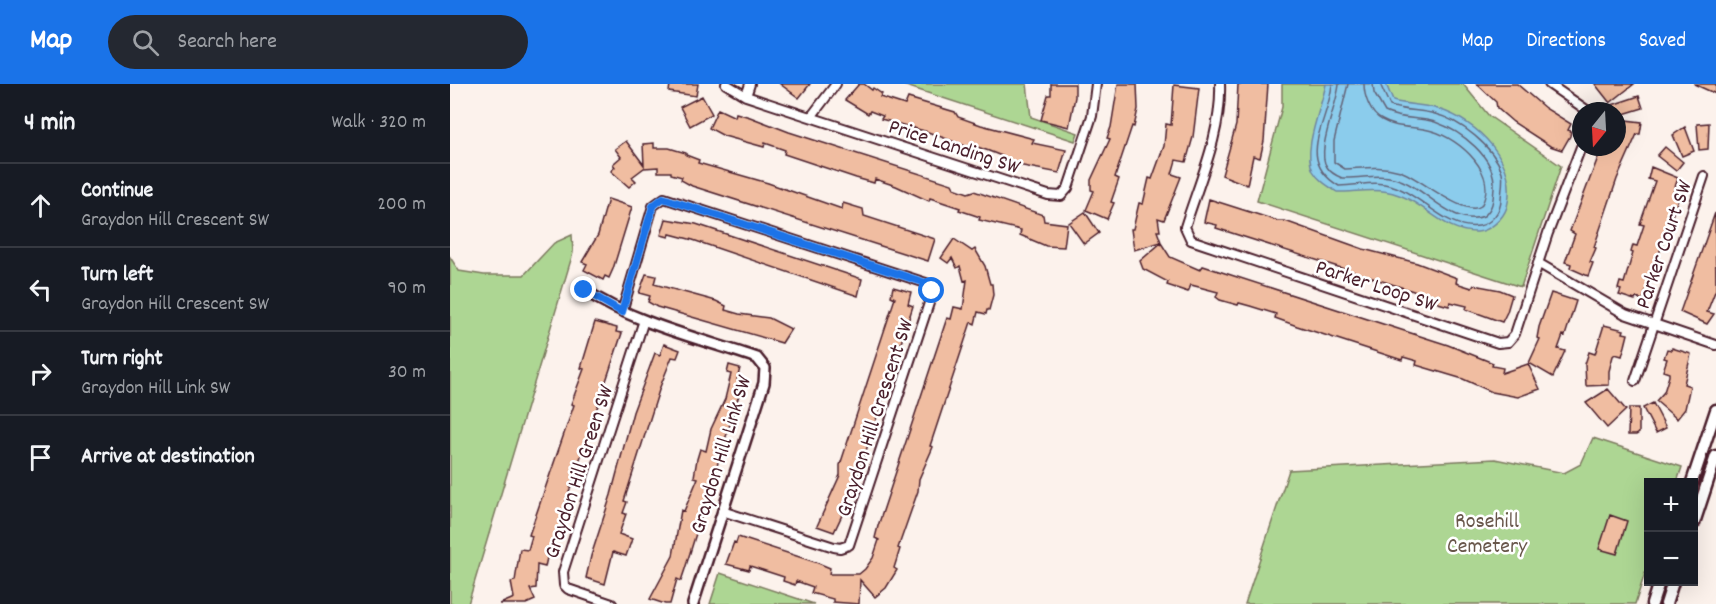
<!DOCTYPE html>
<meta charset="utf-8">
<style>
:root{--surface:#171b24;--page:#242831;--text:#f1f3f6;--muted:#9ea1a6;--line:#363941;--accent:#1a73e8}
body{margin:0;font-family:Dekko,sans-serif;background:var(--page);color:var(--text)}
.controls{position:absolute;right:18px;bottom:18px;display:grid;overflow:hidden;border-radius:0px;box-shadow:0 6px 24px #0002}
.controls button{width:54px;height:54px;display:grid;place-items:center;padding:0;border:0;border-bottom:2px solid var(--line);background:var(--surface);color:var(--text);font:30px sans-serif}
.compass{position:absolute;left:1122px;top:18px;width:54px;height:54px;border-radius:50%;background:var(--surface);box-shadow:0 6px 24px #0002;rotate:198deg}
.stop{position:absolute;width:18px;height:18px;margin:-14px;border:4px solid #1a73e8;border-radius:50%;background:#fff}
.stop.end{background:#1a73e8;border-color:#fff;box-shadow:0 2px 6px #0008}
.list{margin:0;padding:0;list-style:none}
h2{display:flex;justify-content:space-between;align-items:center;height:78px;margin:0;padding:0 24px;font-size:26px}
h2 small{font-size:20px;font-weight:400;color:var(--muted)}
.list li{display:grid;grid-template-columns:39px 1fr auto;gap:18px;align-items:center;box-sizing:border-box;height:84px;padding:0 24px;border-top:2px solid var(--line)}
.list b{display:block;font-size:22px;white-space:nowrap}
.list p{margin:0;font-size:20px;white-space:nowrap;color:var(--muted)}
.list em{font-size:20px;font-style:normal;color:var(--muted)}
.icon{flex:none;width:33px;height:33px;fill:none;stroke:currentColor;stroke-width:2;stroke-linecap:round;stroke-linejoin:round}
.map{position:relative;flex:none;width:1266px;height:520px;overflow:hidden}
header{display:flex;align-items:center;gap:36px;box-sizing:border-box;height:84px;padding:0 30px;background:var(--accent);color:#fff}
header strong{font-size:28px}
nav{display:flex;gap:33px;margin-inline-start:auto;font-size:21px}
.search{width:420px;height:54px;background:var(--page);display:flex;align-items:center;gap:15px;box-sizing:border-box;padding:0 21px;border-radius:33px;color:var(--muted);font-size:22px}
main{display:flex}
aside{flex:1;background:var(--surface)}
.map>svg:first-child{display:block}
</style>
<header>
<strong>Map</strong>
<div class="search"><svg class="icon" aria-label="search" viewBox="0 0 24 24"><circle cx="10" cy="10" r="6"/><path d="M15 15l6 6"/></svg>Search here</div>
<nav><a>Map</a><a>Directions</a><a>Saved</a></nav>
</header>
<main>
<aside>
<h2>4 min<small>Walk · 320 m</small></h2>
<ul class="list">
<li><svg class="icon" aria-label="ahead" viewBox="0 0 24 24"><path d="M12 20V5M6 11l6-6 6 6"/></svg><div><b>Continue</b><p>Graydon Hill Crescent SW</p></div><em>200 m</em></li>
<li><svg class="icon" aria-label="left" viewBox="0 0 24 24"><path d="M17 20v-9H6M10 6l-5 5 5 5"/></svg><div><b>Turn left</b><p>Graydon Hill Crescent SW</p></div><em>90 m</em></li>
<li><svg class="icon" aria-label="right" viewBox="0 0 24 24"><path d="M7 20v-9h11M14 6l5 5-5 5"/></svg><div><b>Turn right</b><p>Graydon Hill Link SW</p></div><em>30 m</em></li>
<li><svg class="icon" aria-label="arrive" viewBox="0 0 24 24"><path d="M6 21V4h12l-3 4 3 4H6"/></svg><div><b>Arrive at destination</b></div></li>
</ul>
</aside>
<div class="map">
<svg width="1266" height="520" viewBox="0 0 1266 520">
<rect width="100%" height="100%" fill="#fcf2ec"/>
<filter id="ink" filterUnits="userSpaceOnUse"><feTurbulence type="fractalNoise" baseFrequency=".0167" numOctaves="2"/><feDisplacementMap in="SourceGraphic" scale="12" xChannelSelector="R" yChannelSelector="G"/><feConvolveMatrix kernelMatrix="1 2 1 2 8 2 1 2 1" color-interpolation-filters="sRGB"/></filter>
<g filter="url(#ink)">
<path fill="#add693" stroke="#7c7a5f" stroke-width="1.5" d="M450,0H577L581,33L628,49L625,57Z
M832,0H1013L1039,32L1111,82L1071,203L807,117L832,23Z
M122,151L123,169L18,520H0V173L9,187L34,191H74L104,159Z
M1143,354L1232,383L1227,398H1198V480L1185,520H795L839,386L1045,375L1114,389L1131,380Z
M270,489L364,520H260Z"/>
<path fill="#8bccec" stroke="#71879f" stroke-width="1.5" d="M876,0H936L943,17C957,21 973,20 988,25C1028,37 1069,78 1057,123C1053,135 1040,147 1027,148C997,149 979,124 954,113C931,102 912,108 887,108C878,102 868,96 863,87C852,66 872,22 876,0Z"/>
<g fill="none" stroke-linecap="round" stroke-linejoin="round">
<path stroke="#646478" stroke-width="1.5" d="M882,0C879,39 844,75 889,102C909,102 924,96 943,102C972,111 997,147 1029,142C1041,140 1051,127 1051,116C1051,108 1054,96 1052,88C1044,63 1010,36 985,30C970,26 955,27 940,22L930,0
M889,0C888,19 865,68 877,83C880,88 887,92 892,94C919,95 936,85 964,103C984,115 1008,142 1034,132C1044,123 1043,115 1044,103C1046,73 1011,47 985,38C969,33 951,36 935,28L924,9L923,0
M898,0L884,57V78L895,85C915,84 930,81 950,87C969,93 1015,134 1031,122C1050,90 1010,55 982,47C965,42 947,45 932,36C920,30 914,12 914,0"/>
</g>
<path fill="#f0bda1" stroke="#4a1f2b" stroke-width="1.5" d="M220,0H248L246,12L219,8Z
M330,0H360L349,14Z
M409,0H414L422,6L423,4L432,10L430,13L455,21L458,14L505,28L508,33L531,41L584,55L582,59L616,66L609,89L573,82L553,75L554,73L539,67L522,61L518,63L478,48L431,35L433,32L420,27L418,30L395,16Z
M601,0H625V13L619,43L591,36L598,11H601Z
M668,0H687L688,25L684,43L682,42L665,93L669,95L661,118L664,119L657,135L636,126L644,107L641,106V96L660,55L657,54L661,43Z
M788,0H818L814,57L810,74L803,72L797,101L772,91L786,41Z
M1027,0H1067L1095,24L1121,40L1118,46L1121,47L1120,52L1112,66L1100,62L1063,38L1047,24L1046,18Z
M1145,0H1184L1160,19Z
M1244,0H1266V10Z
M724,1L749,4L743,53L736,78L726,76L722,90L731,93L714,136L708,134L710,147H707L711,158L684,166L681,145H683L689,119L693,120L699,94L702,95L714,62L716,40L721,41Z
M252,12L262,30L240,42L230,23Z
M1189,12L1193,24L1167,32V27H1164L1162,21Z
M268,25L285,33L286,29L300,33L339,48L502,100L504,104L518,109L524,107L593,131L594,137L617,140L614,163L596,162L570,151L571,146L529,136L530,133L509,126L510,124L480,114L479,117L446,102L425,95L424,99L406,94L334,70L335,66L315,59L314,63L274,52L259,44Z
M1167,35L1192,38L1190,50H1187L1167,95L1144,163L1146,164L1140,178L1143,179L1138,192L1120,184L1121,180L1115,178L1125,150L1120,147L1152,63H1167Z
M1259,39L1258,65L1249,66L1247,40Z
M1235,43L1244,67L1232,72L1223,51Z
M176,57L194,81L193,60L204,59V64H219L236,69V71L249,76L248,79L318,99L392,125L393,119L413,125L414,132L485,155L478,177L242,102L231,96L232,93L221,90V88H208V83L194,84L182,93L186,97L179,103L161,87L165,83L163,80L171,73L165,65Z
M1215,63L1233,78L1226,87L1207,72Z
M1201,83L1228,94L1223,109L1229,112L1193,216L1186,214L1185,216L1169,211L1171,206L1168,205L1170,198L1174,199L1183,169L1181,168L1183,161L1187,162L1194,141L1190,140L1205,97L1198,95Z
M158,115L182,123L163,185L159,194L155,192L153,196L134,186L137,180L132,178L148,151Z
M759,115L828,137H835L913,165L967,179L1007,194L1006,199L1022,204L1024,201L1050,206L1062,211L1057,228L1052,238L1016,225L1017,222L1000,218L999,222L988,219L982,213L766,144L767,141L754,138Z
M635,128L649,149L634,160L619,139Z
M1265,129L1266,205L1257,228L1264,230L1257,240L1230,228Z
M216,135L246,140L412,195L408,212L243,156L220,150L219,153L211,151Z
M504,155L522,167L525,165L535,182L540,200H542L543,211L539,226H537L536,230L528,228L525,240L521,238L480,362L483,363L469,395L468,407L448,464L450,465L444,484L447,486L436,504L425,513L410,496L409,520L383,518V515L361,509L363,503L346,497L345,501L333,497L334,493L300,482L299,486L276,480L284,458L286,459L288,453L368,479L380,484L379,490H409L415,485L423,474L429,456L425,454L428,442L497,234L501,235L504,223L513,225L517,196L514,197L510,182L507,184L502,174L498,179L491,174Z
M711,159L720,173L750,186L753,182L998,261L1043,279L1042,282L1053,284L1052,289L1078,280L1090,305L1068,313L1042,308L1013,295L966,281L967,277L953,273L952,276L847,242L825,234L826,230L800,222L789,219L788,221L770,216L766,213L768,208L741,201L738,208L717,201L718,198L693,185L690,177Z
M196,190L206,192L204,200L266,217L276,222L275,226L289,230L319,234L341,245L332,259L207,223L198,218L200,212L189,209Z
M443,203L461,208L458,220L463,222L402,410L384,448L367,442L390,391V381L445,214L441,212Z
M1101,209L1126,217L1115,252L1113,251L1108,265L1115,267L1103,293L1079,279L1090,255L1087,254L1089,243Z
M145,238L167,244L166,248L172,249L117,414L109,446H107L101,470L98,469L95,483L87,481L86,504L80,505L85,516L76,520H50L64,514L61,498L65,497L70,465L78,466L82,452L79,451L124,321L121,320L134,285L131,284Z
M1154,241L1174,246L1173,249L1178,250L1175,262L1172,272L1165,270L1163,272L1159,287V301L1136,302L1135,280L1139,268L1145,270Z
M214,260L230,266L227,274L222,273L210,303L174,417L177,418L173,429L176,430L169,450L182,455L176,472L163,468L155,500L136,494L141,472L161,411L183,328L205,269L210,271Z
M1222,264L1241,270L1234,300L1240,302L1235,325L1227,335L1206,317L1214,308L1219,292V289L1213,287L1217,275L1214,274L1217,265L1222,266Z
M279,281L290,284L287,296L293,298L235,485L231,497L227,495L220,520H215L200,515L223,472L231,426L234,427L248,394L244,393L247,375L250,365L256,367L261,345L275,315L281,290L277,289Z
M1158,305L1176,326L1157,344L1136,319Z
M1203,319L1216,344L1206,349L1193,324Z
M1179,324H1189V349L1186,351H1178Z
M1160,431L1177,437L1167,470L1149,465Z"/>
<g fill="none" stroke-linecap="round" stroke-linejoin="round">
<defs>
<path id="minor" d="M276,0L296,12L598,111L611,112L618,104L642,32L646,0
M770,0C772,49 749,98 735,143L741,156L1048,259L1058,258L1065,250L1098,149L1131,63
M1099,0L1138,27
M296,12L300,0
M361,33L386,0
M1088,179L1175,230L1266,261
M172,228L203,122L214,114L476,199L481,203V213L399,461L390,464L384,463L272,427
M1185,297L1254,92
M162,520L118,505L114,501L113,488L194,236"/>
<path id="tertiary" d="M134,206C186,240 249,254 307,274L315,284L314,299L243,520"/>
<path id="secondary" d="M1242,398L1266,326
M1244,439L1266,372
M1202,520L1209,498
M1216,520L1223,498"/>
</defs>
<use href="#minor" stroke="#4a1f2b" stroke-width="12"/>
<use href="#tertiary" stroke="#4a1f2b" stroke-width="14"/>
<use href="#secondary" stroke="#4a1f2b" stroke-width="15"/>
<use href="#minor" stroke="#fff" stroke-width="8"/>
<use href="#tertiary" stroke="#fff" stroke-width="9"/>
<use href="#secondary" stroke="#fff" stroke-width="10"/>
</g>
</g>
<g fill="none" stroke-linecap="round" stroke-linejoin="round" filter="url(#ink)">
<path stroke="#1a73e8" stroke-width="8" d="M134,206L172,228L203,122L213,114L476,199L482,207"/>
</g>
<g text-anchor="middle" stroke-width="5" stroke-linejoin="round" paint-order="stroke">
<g font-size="22" fill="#4a1f2b" stroke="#fff">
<text transform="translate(505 61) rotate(18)" y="8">Price Landing SW</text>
<text transform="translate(1212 160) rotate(-71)" y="8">Parker Court SW</text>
<text transform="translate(927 200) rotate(18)" y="8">Parker Loop SW</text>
<text transform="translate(423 333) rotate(-72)" y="8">Graydon Hill Crescent SW</text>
<text transform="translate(269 370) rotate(-73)" y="8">Graydon Hill Link SW</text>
<text transform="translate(127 387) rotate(-72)" y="8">Graydon Hill Green SW</text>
</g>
<g font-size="22" fill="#68564a" stroke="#fff">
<text x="1037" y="443">Rosehill<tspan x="1037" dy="25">Cemetery</tspan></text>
</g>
</g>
</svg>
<div class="controls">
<button>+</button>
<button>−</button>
</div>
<svg class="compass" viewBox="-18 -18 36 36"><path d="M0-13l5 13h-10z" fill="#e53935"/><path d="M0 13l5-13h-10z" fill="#9ea1a6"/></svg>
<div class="stop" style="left:482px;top:207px"></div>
<div class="stop end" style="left:134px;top:206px"></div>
</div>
</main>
